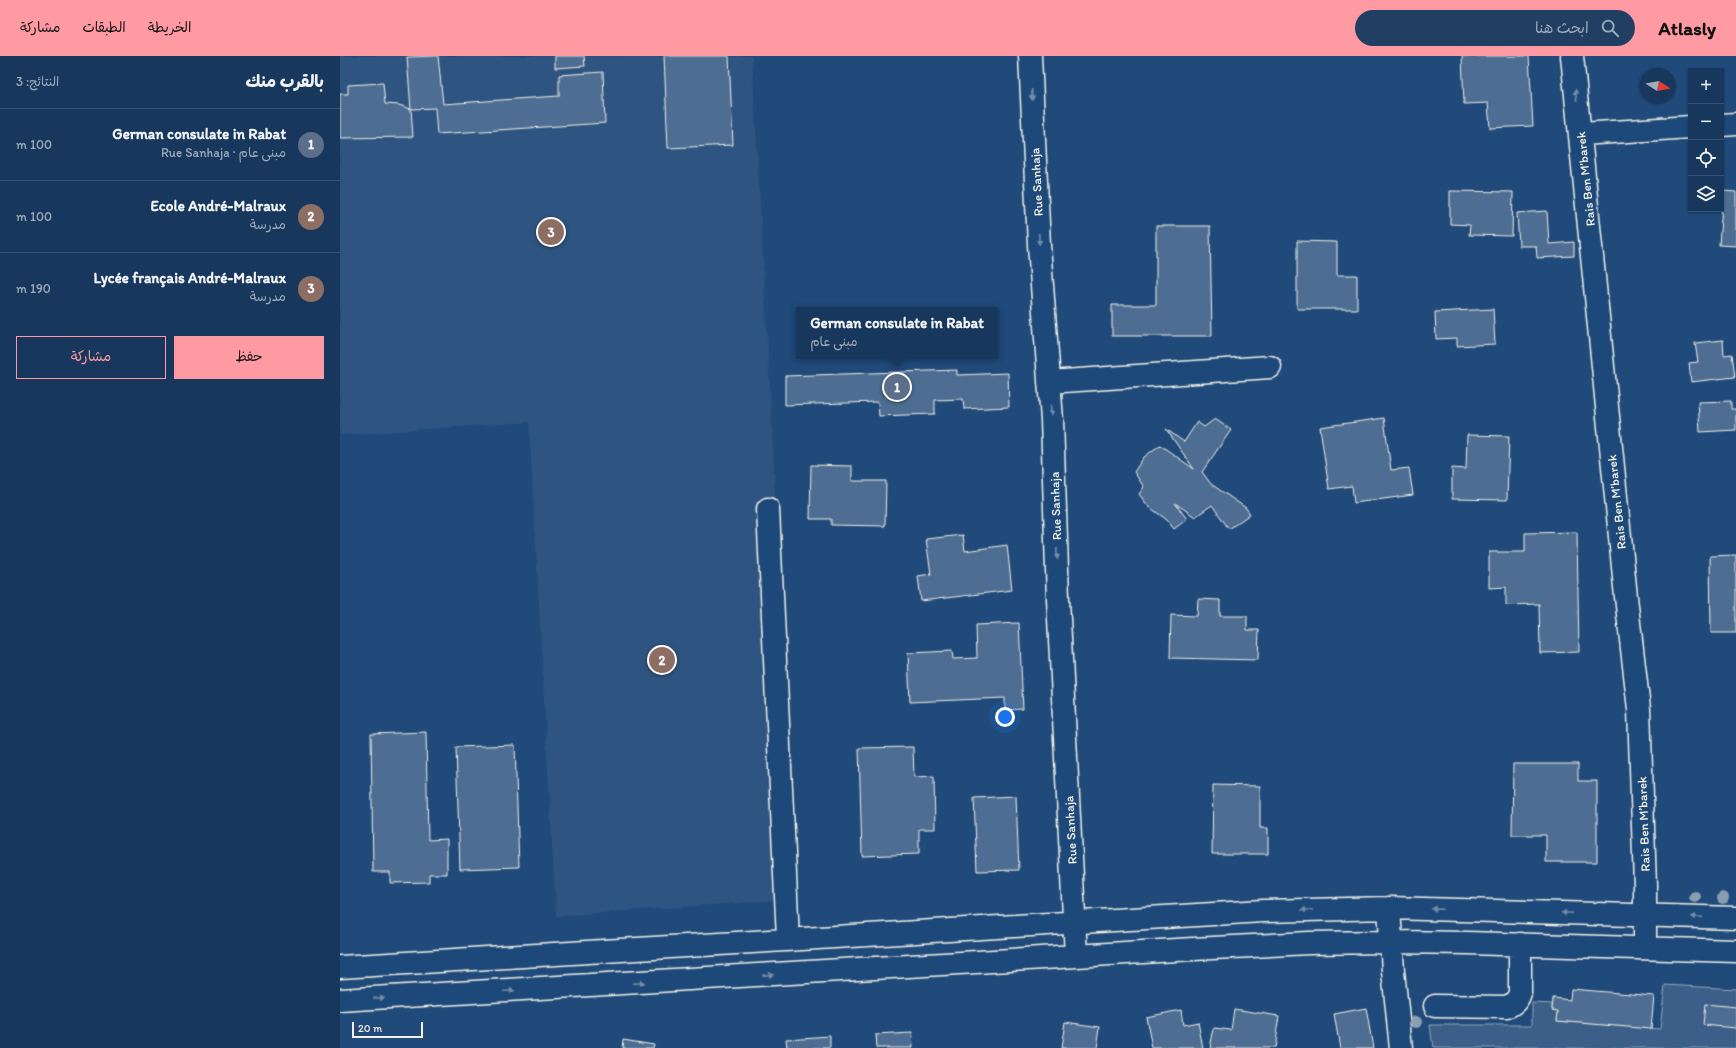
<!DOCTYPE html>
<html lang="ar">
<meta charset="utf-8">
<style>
:root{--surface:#17385c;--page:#203f62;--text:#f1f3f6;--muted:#9eacbb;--line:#365272;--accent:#ff9aa2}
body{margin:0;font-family:Itim,"Playpen Sans Arabic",sans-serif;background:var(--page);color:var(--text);direction:rtl}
.controls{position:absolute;right:12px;top:12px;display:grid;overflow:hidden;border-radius:0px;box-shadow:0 1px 3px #0004}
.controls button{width:36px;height:36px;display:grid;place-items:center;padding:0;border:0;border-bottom:1px solid var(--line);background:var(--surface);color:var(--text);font:20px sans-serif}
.compass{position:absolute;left:1300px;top:12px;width:36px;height:36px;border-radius:50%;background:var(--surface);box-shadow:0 1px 3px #0004;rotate:101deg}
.scale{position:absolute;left:12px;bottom:10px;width:71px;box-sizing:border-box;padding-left:4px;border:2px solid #f4f1e8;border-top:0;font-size:11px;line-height:14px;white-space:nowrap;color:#f4f1e8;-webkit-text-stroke:3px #1f4a7a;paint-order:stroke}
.you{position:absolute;left:665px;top:661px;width:14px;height:14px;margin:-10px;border:3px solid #fff;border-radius:50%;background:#1a73e8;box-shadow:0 0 0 6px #1a73e833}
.badge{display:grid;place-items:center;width:26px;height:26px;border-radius:50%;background:var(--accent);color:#fff;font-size:13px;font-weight:700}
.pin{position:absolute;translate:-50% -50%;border:2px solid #fff;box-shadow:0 1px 4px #0006}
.popup{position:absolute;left:456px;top:251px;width:202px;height:52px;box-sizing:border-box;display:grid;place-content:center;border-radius:0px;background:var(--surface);filter:drop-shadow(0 1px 3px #0005);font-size:13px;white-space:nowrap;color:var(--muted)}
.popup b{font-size:15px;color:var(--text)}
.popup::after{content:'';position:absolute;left:50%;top:100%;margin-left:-8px;border:8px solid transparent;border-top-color:var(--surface)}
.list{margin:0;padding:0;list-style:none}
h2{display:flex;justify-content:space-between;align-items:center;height:52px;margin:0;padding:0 16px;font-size:17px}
h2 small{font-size:13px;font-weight:400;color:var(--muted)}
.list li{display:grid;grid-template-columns:26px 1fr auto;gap:12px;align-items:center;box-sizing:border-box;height:72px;padding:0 16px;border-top:1px solid var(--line)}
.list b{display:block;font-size:15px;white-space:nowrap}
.list p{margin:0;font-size:13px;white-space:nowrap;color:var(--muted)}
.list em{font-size:13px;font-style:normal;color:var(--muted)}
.actions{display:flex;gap:8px;padding:12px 16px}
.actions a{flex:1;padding:9px 0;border:1px solid var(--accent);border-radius:0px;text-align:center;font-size:14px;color:var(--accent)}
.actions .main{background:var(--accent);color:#111}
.icon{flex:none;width:22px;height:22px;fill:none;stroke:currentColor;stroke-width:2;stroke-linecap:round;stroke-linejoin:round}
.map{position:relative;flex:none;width:1396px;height:992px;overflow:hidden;direction:ltr}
header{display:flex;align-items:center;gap:24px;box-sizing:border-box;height:56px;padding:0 20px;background:var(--accent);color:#111}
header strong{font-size:19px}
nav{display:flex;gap:22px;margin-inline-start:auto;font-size:14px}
.search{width:280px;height:36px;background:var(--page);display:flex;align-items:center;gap:10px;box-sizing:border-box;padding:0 14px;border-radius:22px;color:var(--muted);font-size:15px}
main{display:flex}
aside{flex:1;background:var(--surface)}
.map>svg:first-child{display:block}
</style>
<header>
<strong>Atlasly</strong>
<div class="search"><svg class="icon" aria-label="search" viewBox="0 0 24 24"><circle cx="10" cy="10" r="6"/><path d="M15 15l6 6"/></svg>ابحث هنا</div>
<nav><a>الخريطة</a><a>الطبقات</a><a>مشاركة</a></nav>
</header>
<main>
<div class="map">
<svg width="1396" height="992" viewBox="0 0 1396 992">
<rect width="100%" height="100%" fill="#1f4a7a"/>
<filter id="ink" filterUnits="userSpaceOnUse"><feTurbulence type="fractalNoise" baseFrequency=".025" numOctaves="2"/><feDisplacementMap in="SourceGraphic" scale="8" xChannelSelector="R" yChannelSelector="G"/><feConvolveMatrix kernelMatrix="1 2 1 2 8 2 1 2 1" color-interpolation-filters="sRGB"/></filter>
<g filter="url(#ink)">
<path fill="#2d5581" d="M0,0H412L431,351L454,843L216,860L189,366L0,379Z"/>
<path fill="#3a5f88" stroke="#97a8b8" d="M1325,929L1396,933V992H1093L1090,969H1192V947L1212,948V954L1218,955L1217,965L1320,973Z"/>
<path fill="#4d6e92" stroke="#f4f1e8" d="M98,0L103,48L219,40V19L263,16L265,67L97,78L95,52L71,53L67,1Z
M215,0H244L245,10L215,12Z
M324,0H389L393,89L328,92Z
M1122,0H1189L1193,70L1150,72L1148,47L1124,48Z
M43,27L45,48L59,49L71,53L73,81L0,82V38H8V29Z
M1110,135L1173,136L1172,180L1129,179L1130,169L1110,168Z
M1383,135L1396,136V190L1379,189Z
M1207,155L1209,188L1234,186V200L1197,202L1196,190H1179L1177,157Z
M816,170H870L872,280H772V249H816Z
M957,185L997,186V219H1017V253H957Z
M1153,253L1155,288L1117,290V282L1096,283L1095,256Z
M1383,284L1384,299L1392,298L1395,321L1351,326L1349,307L1358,306L1355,287Z
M617,314V319L668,317L669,351L624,353L623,343L595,344V358L539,360L538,346L445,349V320Z
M1391,345V353H1396V374L1360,376L1358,346Z
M1044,362L1051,414L1069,412L1073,439L1014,447L1012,430L989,433L980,371Z
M875,363L891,374L862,416L871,428L906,452L910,458L889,473L872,449L855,461L835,447L847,463L834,473L827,464L808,450L799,438L804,431L794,416L804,401L820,389L854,413L826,373L844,386L857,366L864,371Z
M1127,379L1169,380L1167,444L1112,443V412L1126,413Z
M471,409L512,410V425H546L545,470L491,469V463H470Z
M1237,476L1239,596L1200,597L1199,548L1166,549V531L1149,532V496H1185V477Z
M623,479L625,495L667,489L672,534L581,545L578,520L591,518L586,483Z
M1396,499V577H1371L1370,500Z
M858,543L880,544V560H907V574H919L918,604L830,602L831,559L857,560Z
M679,567L683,653L665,654V642L570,646L568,597L612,595L613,603L637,602L636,569Z
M86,676L88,784L107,783V818H89V826L50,827V816H33L31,678Z
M175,689L179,811L120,813L116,691Z
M573,691L574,721L594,720L595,773H579V798L522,800L519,692Z
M1173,708H1238V725H1257V806H1206V779H1172Z
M873,729L920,730V772H928V798H872Z
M676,740L679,814L637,815L634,742Z
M1231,933L1314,940L1311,973L1217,965L1218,955L1212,954L1213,942L1230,944Z
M1365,948L1396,951V972L1363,969Z
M1026,952L1033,992H1000L994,958Z
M894,953L939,960L934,992H870L874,972L891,974Z
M841,954L843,969L858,966L863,992H812L806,961Z
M725,966L760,971L757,992H721Z
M572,977L573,992H536L535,979Z
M490,980V992H447L446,983Z
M283,983L314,988L313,992H282Z"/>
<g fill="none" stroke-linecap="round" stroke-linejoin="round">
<defs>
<path id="minor" d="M690,0L699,189L712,364L718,543L736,900
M1232,0L1286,541L1299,653L1305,829V892
M1381,69L1396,68
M1241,78L1351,71
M709,326L930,311
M428,453L448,883
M1049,852L1053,915L1061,992
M0,911L923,855L1049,852L1396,862
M0,944L853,893L969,887L1051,886L1128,887L1396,895
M1095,950L1167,951C1174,948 1178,944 1180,937V888"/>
</defs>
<use href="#minor" stroke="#f4f1e8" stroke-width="25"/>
<use href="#minor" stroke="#1f4a7a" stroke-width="22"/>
</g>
<g fill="#8a9eb1">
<circle cx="1355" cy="841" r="6"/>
<circle cx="1383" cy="842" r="6"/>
<circle cx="1076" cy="966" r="6"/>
</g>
<defs><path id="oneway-solid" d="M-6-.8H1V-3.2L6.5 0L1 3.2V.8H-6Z"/></defs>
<g fill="#748da6">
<use href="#oneway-solid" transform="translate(692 39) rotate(87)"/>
<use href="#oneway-solid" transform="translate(1236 39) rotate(-96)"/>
<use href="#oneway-solid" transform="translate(699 183) rotate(87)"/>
<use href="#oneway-solid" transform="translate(711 354) rotate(86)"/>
<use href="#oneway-solid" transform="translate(717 498) rotate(88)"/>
<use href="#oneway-solid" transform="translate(1097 853) rotate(-179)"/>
<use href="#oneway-solid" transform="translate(967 854) rotate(178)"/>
<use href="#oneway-solid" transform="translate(1227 857) rotate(-178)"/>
<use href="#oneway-solid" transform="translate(1357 861) rotate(-178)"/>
<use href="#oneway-solid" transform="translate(428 919) rotate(-4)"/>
<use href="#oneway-solid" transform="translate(299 927) rotate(-3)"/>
<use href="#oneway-solid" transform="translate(169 935) rotate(-3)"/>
<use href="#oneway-solid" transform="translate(39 942) rotate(-3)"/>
</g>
</g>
<g text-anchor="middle" stroke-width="3" stroke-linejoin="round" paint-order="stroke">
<g font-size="13" fill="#f4f1e8" stroke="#1f4a7a">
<text transform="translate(1245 123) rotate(-96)" y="5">Rais Ben M’barek</text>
<text transform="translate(696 126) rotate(-93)" y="5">Rue Sanhaja</text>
<text transform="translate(1276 446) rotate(-96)" y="5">Rais Ben M’barek</text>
<text transform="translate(715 450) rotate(-92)" y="5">Rue Sanhaja</text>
<text transform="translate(1303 768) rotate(-92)" y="5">Rais Ben M’barek</text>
<text transform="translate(730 774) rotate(-93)" y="5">Rue Sanhaja</text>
</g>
</g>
</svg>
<div class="controls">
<button>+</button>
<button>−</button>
<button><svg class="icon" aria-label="locate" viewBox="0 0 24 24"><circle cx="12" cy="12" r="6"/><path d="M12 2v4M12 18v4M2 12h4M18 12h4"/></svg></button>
<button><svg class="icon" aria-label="layers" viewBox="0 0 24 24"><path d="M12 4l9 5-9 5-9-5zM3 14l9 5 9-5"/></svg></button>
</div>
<svg class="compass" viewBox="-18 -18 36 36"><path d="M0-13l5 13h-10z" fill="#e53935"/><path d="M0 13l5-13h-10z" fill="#9eacbb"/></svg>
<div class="scale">20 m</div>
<div class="you"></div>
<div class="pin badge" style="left:557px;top:331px;background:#5c6f8a">1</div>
<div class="popup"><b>German consulate in Rabat</b>مبنى عام</div>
<div class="pin badge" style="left:322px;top:604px;background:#8d6e63">2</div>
<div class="pin badge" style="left:211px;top:176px;background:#8d6e63">3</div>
</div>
<aside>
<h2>بالقرب منك<small>النتائج: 3</small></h2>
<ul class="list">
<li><span class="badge" style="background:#5c6f8a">1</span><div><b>German consulate in Rabat</b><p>مبنى عام · Rue Sanhaja</p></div><em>100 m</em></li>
<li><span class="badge" style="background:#8d6e63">2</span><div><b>Ecole André-Malraux</b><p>مدرسة</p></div><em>100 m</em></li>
<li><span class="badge" style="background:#8d6e63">3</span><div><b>Lycée français André-Malraux</b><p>مدرسة</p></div><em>190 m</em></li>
</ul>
<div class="actions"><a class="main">حفظ</a><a>مشاركة</a></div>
</aside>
</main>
